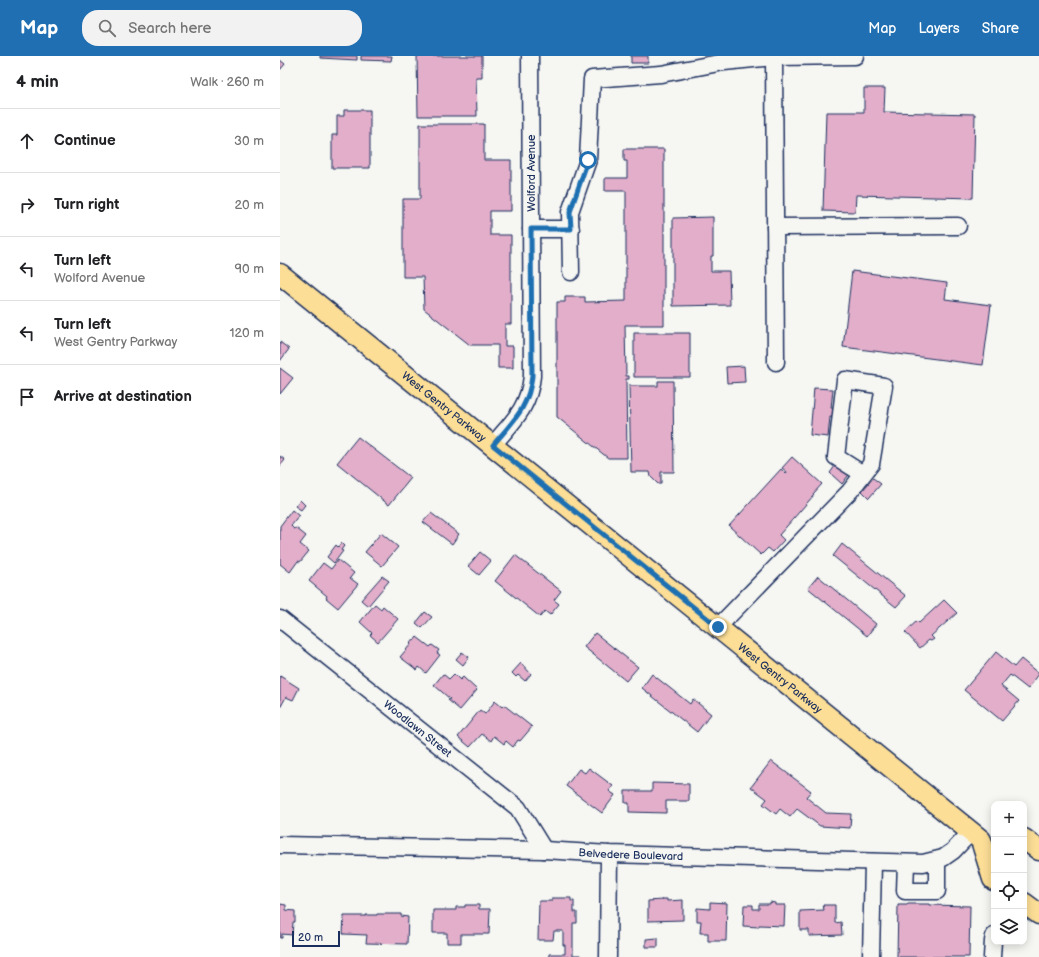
<!DOCTYPE html>
<meta charset="utf-8">
<style>
:root{--surface:#fff;--page:#f2f2f2;--text:#202124;--muted:#757577;--line:#e0e0e0;--accent:#1f6fb2}
body{margin:0;font-family:"Balsamiq Sans",sans-serif;background:var(--page);color:var(--text)}
.controls{position:absolute;right:12px;bottom:12px;display:grid;overflow:hidden;border-radius:8px;box-shadow:0 2px 10px #0003}
.controls button{width:36px;height:36px;display:grid;place-items:center;padding:0;border:0;border-bottom:1px solid var(--line);background:var(--surface);color:var(--text);font:20px sans-serif}
.scale{position:absolute;left:12px;bottom:10px;width:48px;box-sizing:border-box;padding-left:4px;border:2px solid #1b2f5e;border-top:0;font-size:11px;line-height:14px;white-space:nowrap;color:#1b2f5e;-webkit-text-stroke:3px #f6f6f2;paint-order:stroke}
.stop{position:absolute;width:12px;height:12px;margin:-9px;border:3px solid #1f6fb2;border-radius:50%;background:#fff}
.stop.end{background:#1f6fb2;border-color:#fff;box-shadow:0 1px 4px #0008}
.list{margin:0;padding:0;list-style:none}
h2{display:flex;justify-content:space-between;align-items:center;height:52px;margin:0;padding:0 16px;font-size:17px}
h2 small{font-size:13px;font-weight:400;color:var(--muted)}
.list li{display:grid;grid-template-columns:26px 1fr auto;gap:12px;align-items:center;box-sizing:border-box;height:64px;padding:0 16px;border-top:1px solid var(--line)}
.list b{display:block;font-size:15px;white-space:nowrap}
.list p{margin:0;font-size:13px;white-space:nowrap;color:var(--muted)}
.list em{font-size:13px;font-style:normal;color:var(--muted)}
.icon{flex:none;width:22px;height:22px;fill:none;stroke:currentColor;stroke-width:2;stroke-linecap:round;stroke-linejoin:round}
.map{position:relative;flex:none;width:759px;height:901px;overflow:hidden}
header{display:flex;align-items:center;gap:24px;box-sizing:border-box;height:56px;padding:0 20px;background:var(--accent);color:#fff}
header strong{font-size:19px}
nav{display:flex;gap:22px;margin-inline-start:auto;font-size:14px}
.search{width:280px;height:36px;background:var(--page);display:flex;align-items:center;gap:10px;box-sizing:border-box;padding:0 14px;border-radius:16px;color:var(--muted);font-size:15px}
main{display:flex}
aside{flex:1;background:var(--surface)}
.map>svg:first-child{display:block}
</style>
<header>
<strong>Map</strong>
<div class="search"><svg class="icon" aria-label="search" viewBox="0 0 24 24"><circle cx="10" cy="10" r="6"/><path d="M15 15l6 6"/></svg>Search here</div>
<nav><a>Map</a><a>Layers</a><a>Share</a></nav>
</header>
<main>
<aside>
<h2>4 min<small>Walk · 260 m</small></h2>
<ul class="list">
<li><svg class="icon" aria-label="ahead" viewBox="0 0 24 24"><path d="M12 20V5M6 11l6-6 6 6"/></svg><div><b>Continue</b></div><em>30 m</em></li>
<li><svg class="icon" aria-label="right" viewBox="0 0 24 24"><path d="M7 20v-9h11M14 6l5 5-5 5"/></svg><div><b>Turn right</b></div><em>20 m</em></li>
<li><svg class="icon" aria-label="left" viewBox="0 0 24 24"><path d="M17 20v-9H6M10 6l-5 5 5 5"/></svg><div><b>Turn left</b><p>Wolford Avenue</p></div><em>90 m</em></li>
<li><svg class="icon" aria-label="left" viewBox="0 0 24 24"><path d="M17 20v-9H6M10 6l-5 5 5 5"/></svg><div><b>Turn left</b><p>West Gentry Parkway</p></div><em>120 m</em></li>
<li><svg class="icon" aria-label="arrive" viewBox="0 0 24 24"><path d="M6 21V4h12l-3 4 3 4H6"/></svg><div><b>Arrive at destination</b></div></li>
</ul>
</aside>
<div class="map">
<svg width="759" height="901" viewBox="0 0 759 901">
<rect width="100%" height="100%" fill="#f6f6f2"/>
<filter id="ink" filterUnits="userSpaceOnUse"><feTurbulence type="fractalNoise" baseFrequency=".025" numOctaves="2"/><feDisplacementMap in="SourceGraphic" scale="8" xChannelSelector="R" yChannelSelector="G"/><feConvolveMatrix kernelMatrix="1 2 1 2 8 2 1 2 1" color-interpolation-filters="sRGB"/></filter>
<g filter="url(#ink)">
<path fill="#e2aeca" stroke="#1b2f5e" d="M40,0H77V4L40,2Z
M81,0H112L111,5L81,4Z
M137,0H202V22H196L197,60H138Z
M351,0H368V7H351Z
M0,4L5,8L0,14Z
M584,32H605L604,56L695,58L693,142L576,139L575,156L543,155L546,56H584Z
M64,54H90V112H52V79H57V60H64Z
M140,68H204V104H231V155H210V179H231V268H225V290H233V312H218V289H190L144,253L143,221H123V143H140Z
M344,93H384V269H345L346,320H349V323H346L347,402H328L277,361V246H285V241H305V246L346,245V135H325V122H347V105H344Z
M433,161V200H431V215H449L450,249L393,250V162Z
M572,215L667,227L665,243L711,249L703,309L563,291Z
M354,277H410V321H354Z
M0,286L9,293L0,305Z
M464,310L465,326L447,327L446,311Z
M0,312L13,322L0,338Z
M378,325H393L394,416H381V428H378L371,421L370,416H351L349,330H378Z
M534,332L553,333L551,352L557,353L556,362L550,361L548,381L530,379Z
M78,381L131,422L109,449L57,407Z
M0,400L5,404L0,410Z
M512,401L542,428L533,438L534,439L499,479L504,484L493,496L488,492L481,499L449,470L501,413L506,418L507,416L502,412Z
M558,406L571,416L562,428L550,417Z
M593,422L601,428L589,442L582,435Z
M20,444L25,449L21,454L15,450Z
M12,454L19,460L11,470L14,473L16,472L26,480L20,488L29,495L20,506L18,505L10,516L0,508V470Z
M151,457L179,478L172,488L143,466Z
M101,477L118,491L102,510L85,496Z
M61,487L64,490L61,494L63,495L54,507L47,501L56,489L58,491Z
M562,488L626,540L616,551L553,500Z
M200,496L211,505L199,519L188,510Z
M235,499L281,535L274,544L279,548L270,559L265,555L260,561L215,525Z
M58,504L74,517L70,522L78,528L58,552L46,542L47,540L29,525L43,507L51,513Z
M102,520L109,525L88,550L81,544Z
M538,520L596,568L587,580L528,532Z
M664,544L677,557L651,580L654,583L651,585L649,584L640,592L625,576L637,565L639,567Z
M95,548L101,553L103,550L118,563L98,586L90,579L92,577L80,566Z
M145,556L152,561L142,572L136,567Z
M315,577L358,611L346,625L304,591Z
M137,581L150,591L152,589L159,594L157,597L160,599L146,617L139,611L137,614L120,601L131,588L130,587L132,584L134,585Z
M182,596L189,601L183,609L176,603Z
M716,596L734,611L741,603L759,618L748,633L730,619L721,630L739,645L722,665L684,634Z
M241,607L251,618L245,625L238,619L236,621L232,617Z
M163,618L169,623L174,618L180,624L183,621L197,634L180,654L168,644L170,643L154,629Z
M372,618L410,648L413,643L431,658L417,676L362,632Z
M0,620L19,632L13,644L6,641L0,652Z
M215,645L222,651L224,649L252,671L240,685L238,684L233,691L226,685L224,688L214,680L211,685L202,678L190,691L178,681L200,654L205,658Z
M491,705L531,735L526,741L546,757L571,758L570,772L540,770L517,753L510,761L500,753L496,758L483,748L487,743L471,731Z
M309,712L333,730L329,735L335,739L322,757L286,730L299,713L305,717Z
M372,727L409,728V745H386V757L349,756V747H345V735H372Z
M272,842H291V845H294V856H297V867H293V899H300V901H269V898H285V889H283V875H274L273,884H258L259,845H272Z
M382,843H387V845L403,844V864L368,865V845L382,844Z
M430,846L447,847L446,885H428V877H420L421,865H417V852L430,853Z
M490,846L495,847V849H505L504,870L479,869V871L463,870L464,849H473V853H479V848H490Z
M0,848L6,849V854L15,855V866H13L12,879L2,878V882H0Z
M628,848H649V849L690,850L689,901H617L618,849H627Z
M185,849H199V853H210L209,878H181V887H167V877H153V854H176V851H185Z
M543,849H555V867L561,866L562,879L529,880V874H520V855L544,854Z
M97,858H121V860L128,861L127,888L86,887L87,879L63,878L64,860H86V859H97Z
M378,882V891H366V883Z"/>
<g fill="none" stroke-linecap="round" stroke-linejoin="round">
<defs>
<g id="minor">
<path d="M494,1L496,306"/>
<path d="M495,171L678,170"/>
<path d="M251,173H291"/>
<path d="M291,216L290,156L308,104L312,23L381,18L444,6L494,1L575,0"/>
<path d="M213,389C232,366 249,352 252,320L250,0"/>
<path id="s1" d="M0,563L238,752L264,794"/>
<path d="M438,571L570,435L591,408L604,330L565,324L556,401L583,418"/>
<path id="s2" d="M0,789L264,794L329,798L643,807L663,802L673,795L691,776"/>
<path d="M626,807L625,835H657V804"/>
<path d="M328,901L329,798"/>
<path d="M591,901L593,806"/>
<path d="M712,901L713,885L714,880"/>
</g>
<g id="major">
<path id="s3" d="M0,218L701,784L713,823L714,824"/>
<path d="M744,783L759,794"/>
<path d="M744,847L759,858"/>
</g>
</defs>
<use href="#minor" stroke="#1b2f5e" stroke-width="19"/>
<use href="#major" stroke="#1b2f5e" stroke-width="23"/>
<use href="#minor" stroke="#f6f6f2" stroke-width="16"/>
<use href="#major" stroke="#fcde96" stroke-width="20"/>
</g>
</g>
<g fill="none" stroke-linecap="round" stroke-linejoin="round" filter="url(#ink)">
<path stroke="#1f6fb2" stroke-width="5" d="M308,104L290,156L291,173H251L252,320C249,352 232,366 213,389L438,571"/>
</g>
<g text-anchor="middle" stroke-width="3" stroke-linejoin="round" paint-order="stroke">
<g font-size="11" fill="#1b2f5e" stroke="#f6f6f2">
<text transform="translate(251 117) rotate(-90)" y="4">Wolford Avenue</text>
<text dy="4" stroke="none"><textPath href="#s3" startOffset="211">West Gentry Parkway</textPath></text>
<text dy="4" stroke="none"><textPath href="#s3" startOffset="643">West Gentry Parkway</textPath></text>
<text dy="4" stroke="none"><textPath href="#s1" startOffset="176">Woodlawn Street</textPath></text>
<text dy="4" stroke="none"><textPath href="#s2" startOffset="351">Belvedere Boulevard</textPath></text>
</g>
</g>
</svg>
<div class="controls">
<button>+</button>
<button>−</button>
<button><svg class="icon" aria-label="locate" viewBox="0 0 24 24"><circle cx="12" cy="12" r="6"/><path d="M12 2v4M12 18v4M2 12h4M18 12h4"/></svg></button>
<button><svg class="icon" aria-label="layers" viewBox="0 0 24 24"><path d="M12 4l9 5-9 5-9-5zM3 14l9 5 9-5"/></svg></button>
</div>
<div class="scale">20 m</div>
<div class="stop" style="left:308px;top:104px"></div>
<div class="stop end" style="left:438px;top:571px"></div>
</div>
</main>
